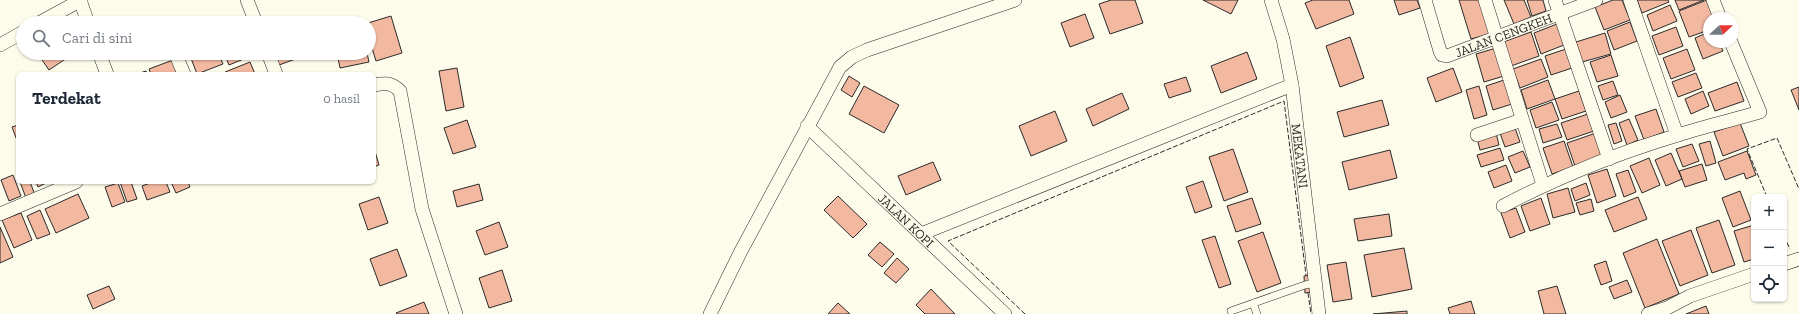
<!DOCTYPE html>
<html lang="id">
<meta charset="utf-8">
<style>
:root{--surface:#fff;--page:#f2f2f3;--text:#1f2937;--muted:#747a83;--line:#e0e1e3}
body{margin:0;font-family:"Zilla Slab",serif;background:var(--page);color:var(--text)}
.controls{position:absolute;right:12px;bottom:12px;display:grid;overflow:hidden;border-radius:6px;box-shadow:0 1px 3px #0004}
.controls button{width:36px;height:36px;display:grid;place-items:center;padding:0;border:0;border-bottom:1px solid var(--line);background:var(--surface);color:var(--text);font:20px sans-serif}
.compass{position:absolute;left:1703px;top:12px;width:36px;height:36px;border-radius:50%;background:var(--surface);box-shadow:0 1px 3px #0004;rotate:68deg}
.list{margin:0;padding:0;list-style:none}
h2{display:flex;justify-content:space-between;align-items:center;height:52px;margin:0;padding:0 16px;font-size:17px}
h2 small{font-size:13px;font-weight:400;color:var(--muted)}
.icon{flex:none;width:22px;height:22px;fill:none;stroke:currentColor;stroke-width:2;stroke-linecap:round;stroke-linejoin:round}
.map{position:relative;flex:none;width:1799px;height:314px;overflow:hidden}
.search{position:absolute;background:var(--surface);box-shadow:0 1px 3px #0004;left:16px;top:16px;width:360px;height:44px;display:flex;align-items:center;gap:10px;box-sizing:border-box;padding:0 14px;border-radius:22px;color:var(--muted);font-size:15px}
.panel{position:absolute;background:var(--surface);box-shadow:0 1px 3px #0004;left:16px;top:72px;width:360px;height:112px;border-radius:6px}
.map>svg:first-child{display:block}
</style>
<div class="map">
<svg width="1799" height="314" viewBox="0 0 1799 314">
<rect width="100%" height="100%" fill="#fdfbea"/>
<path fill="#f2b8a0" stroke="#2b2b2b" d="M1111,0H1135L1143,23L1110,34L1099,4Z
M1203,0H1238L1231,14Z
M1313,0H1349L1354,14L1316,29L1305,3Z
M1394,0H1417L1420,8L1399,15Z
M1459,0H1483L1493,33L1471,39Z
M1504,0H1524L1531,17L1514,24Z
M1527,0H1543L1546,11L1532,16Z
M1613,0H1622L1630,20L1604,30L1595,7Z
M1637,0H1668L1669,2L1642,13Z
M1675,0H1704L1679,10Z
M1707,0L1714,18H1709V30L1689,37L1679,11Z
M1670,5L1677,21L1653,31L1647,15Z
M1085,14L1094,38L1070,47L1061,23Z
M79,16L83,23H71L70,21Z
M391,16L402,53L376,61L369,38L368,23Z
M1630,22L1637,41L1614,50L1607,31Z
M1557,24L1564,45L1541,54L1534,33Z
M1676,27L1683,46L1659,55L1652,36Z
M1531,32L1539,56L1511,66L1503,42Z
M1709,32V42H1719L1723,51L1703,59L1695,38Z
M1605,33L1611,54L1582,62L1576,42Z
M1350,37L1364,78L1340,87L1326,46Z
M1496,48L1504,76L1484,82L1476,54Z
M1566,49L1572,68L1551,75L1545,56Z
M1687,49L1695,70L1671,79L1663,58Z
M1247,52L1257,79L1221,93L1211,66Z
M46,53H64L67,58L49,70L40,57Z
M189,53H218L223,64L197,74Z
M224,53H250L251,56L229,65Z
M283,53H300L301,57L279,65L275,56Z
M337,53H367L369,62L340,68Z
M1611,55L1618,76L1597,82L1590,62Z
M1541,59L1548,77L1520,88L1513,69Z
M173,60L178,74H151L149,69Z
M250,62L255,74H225V72Z
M457,68L464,107L446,111L439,71Z
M1453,68L1462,92L1436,102L1427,78Z
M146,71L147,74H137Z
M1696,73L1702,88L1678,97L1672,82Z
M849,76L860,83L852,97L841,90Z
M1186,77L1191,91L1169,98L1164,84Z
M1504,80L1512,104L1493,110L1486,86Z
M1548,80L1555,99L1527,109L1521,90Z
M1613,81L1618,95L1603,100L1598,86Z
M1737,82L1744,101L1715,111L1708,93Z
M864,86L899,105L884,133L849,114Z
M1479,86L1487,115L1474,119L1466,90Z
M1799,87V110L1791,90Z
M1579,91L1586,111L1562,119L1555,99Z
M1703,91L1709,106L1691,114L1685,99Z
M1122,93L1129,109L1093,126L1086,109Z
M1620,95L1627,112L1611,118L1605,102Z
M1382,100L1389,125L1344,137L1337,112Z
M1552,102L1559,120L1536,128L1530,110Z
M1656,109L1664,132L1644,140L1635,116Z
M1055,111L1067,141L1031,156L1019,126Z
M1588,114L1594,131L1567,140L1561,123Z
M1629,119L1638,140L1627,145L1619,123Z
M467,120L476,147L453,154L444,128Z
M1616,123L1622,141L1614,144L1608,125Z
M1740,123L1749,146L1723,156L1714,132Z
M1557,124L1562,137L1543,143L1539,129Z
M18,125V143L12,127Z
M1515,128L1520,142L1505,147L1500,133Z
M1496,133L1499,145L1480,150L1477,138Z
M1596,133L1604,156L1575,166L1567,143Z
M1564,141L1573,167L1552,174L1543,148Z
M1710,141L1716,163L1706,166L1699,144Z
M1692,144L1699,161L1683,167L1676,149Z
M374,148L379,165L374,167Z
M1500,148L1504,160L1481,167L1477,155Z
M1233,149L1248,192L1224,201L1209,157Z
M1390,150L1397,178L1349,190L1342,162Z
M1523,151L1530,167L1515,173L1508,157Z
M1747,151L1756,175L1746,179L1744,173L1725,180L1718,162Z
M1671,153L1682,179L1666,186L1655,160Z
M1649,158L1660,185L1642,193L1630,166Z
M933,162L941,180L906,195L898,176Z
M1702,164L1707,180L1685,187L1679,171Z
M1506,165L1512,181L1494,188L1488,172Z
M1607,169L1616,196L1597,203L1588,175Z
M1628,170L1636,192L1624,197L1616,174Z
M13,175L21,196L9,201L1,180Z
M1203,181L1212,207L1195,213L1186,187Z
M20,182H30L35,195L26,198Z
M36,182H48L38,187Z
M120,182H131L137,199L127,202Z
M153,182H166L170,192L147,200L142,186Z
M171,182H188L190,187L176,193Z
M118,183L125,202L112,207L105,187Z
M1586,183L1590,195L1575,201L1571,189Z
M479,184L483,200L457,207L453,191Z
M1568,188L1575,212L1553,218L1547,194Z
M1740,191L1751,220L1733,227L1722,198Z
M78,194L89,218L56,233L45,209Z
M838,196L867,224L853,238L824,210Z
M379,197L388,223L368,230L359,204Z
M1638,197L1647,219L1614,232L1605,210Z
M1252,198L1261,224L1236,232L1227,206Z
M1541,198L1550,224L1530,231L1521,206Z
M1591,199L1594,211L1580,215L1576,203Z
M1516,208L1525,232L1510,238L1501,213Z
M40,210L50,234L37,239L27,216Z
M21,213L32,240L14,248L2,220Z
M1389,214L1392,236L1358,241L1354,219Z
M1719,220L1735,265L1712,273L1696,228Z
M499,222L508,247L485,255L476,231Z
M1754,225V259L1744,262L1734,231Z
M0,227L13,257L0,263Z
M1691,230L1708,275L1680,286L1662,241Z
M1263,232L1281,283L1257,292L1238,241Z
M1215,236L1231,284L1219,288L1202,240Z
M1657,239L1679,294L1645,308L1623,253Z
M880,242L894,254L882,267L868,255Z
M1404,248L1412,289L1372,297L1364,255Z
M397,249L407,276L380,286L370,259Z
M897,258L909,269L896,283L884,273Z
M1606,261L1612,281L1601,285L1594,265Z
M1346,262L1352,299L1333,302L1327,265Z
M502,270L512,301L489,308L479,278Z
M1310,275L1312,292L1305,293L1304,276Z
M1627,280L1632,292L1614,299L1609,287Z
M109,286L115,299L93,309L87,295Z
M1557,286L1566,314H1544L1538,291Z
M931,289L955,314H925L916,305Z
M1471,301L1475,314H1450L1448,308Z
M424,302L429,314H397L396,313Z
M838,303L850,314H828Z
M1706,306L1709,314H1686Z
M1407,311V314H1373Z"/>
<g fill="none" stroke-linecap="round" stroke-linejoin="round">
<defs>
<path id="service" d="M1253,303L1257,314
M1231,311L1305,285L1315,283"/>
<g id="minor">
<path d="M80,0L88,23"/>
<path d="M247,0L256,23"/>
<path id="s1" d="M1271,0L1283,39L1292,85L1319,314"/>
<path id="s2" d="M1425,0L1440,51L1442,55L1447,56L1596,0"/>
<path d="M1485,0L1543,185"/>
<path d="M1555,0L1609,159"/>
<path d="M1630,0L1677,135"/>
<path d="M1713,0L1720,18"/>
<path d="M39,23L81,0"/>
<path d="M0,45L23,32"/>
<path d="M99,53L107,74"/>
<path d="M268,53L276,74"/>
<path d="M176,55L184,74"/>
<path d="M374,85C385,83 391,82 400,91L422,209L456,314"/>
<path id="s3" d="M807,126L1005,314"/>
<path d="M1477,135L1522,120"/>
<path d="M1503,206C1558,177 1618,153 1678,135C1705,126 1733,120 1760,112L1731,42"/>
<path d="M0,214L76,182"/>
<path d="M921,234L1292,85"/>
<path d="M1784,264L1799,259"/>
<path d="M710,314L741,251L840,67L852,57L867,50L1015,0"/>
<path d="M1648,314L1667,308L1690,296L1754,274"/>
</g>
</defs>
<use href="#service" stroke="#2b2b2b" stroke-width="8"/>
<use href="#minor" stroke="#2b2b2b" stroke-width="14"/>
<use href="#service" stroke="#fdfbea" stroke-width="7"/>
<use href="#minor" stroke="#fdfbea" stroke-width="13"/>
<path stroke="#2b2b2b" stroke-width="1" stroke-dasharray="5 2" stroke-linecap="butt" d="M1767,197L1747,149L1777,138L1799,189
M1784,236L1790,249
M1308,293L1311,314
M1025,314L948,241L1284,101L1306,275"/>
</g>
<g text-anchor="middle" stroke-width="3" stroke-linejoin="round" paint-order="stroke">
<g font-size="13" fill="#2b2b2b" stroke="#fdfbea">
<text dy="5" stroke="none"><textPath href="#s2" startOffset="123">JALAN CENGKEH</textPath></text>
<text dy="5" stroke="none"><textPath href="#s1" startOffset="159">MEKATANI</textPath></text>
<text dy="5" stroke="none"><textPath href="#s3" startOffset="137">JALAN KOPI</textPath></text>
</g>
</g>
</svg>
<div class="controls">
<button>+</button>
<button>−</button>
<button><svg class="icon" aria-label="locate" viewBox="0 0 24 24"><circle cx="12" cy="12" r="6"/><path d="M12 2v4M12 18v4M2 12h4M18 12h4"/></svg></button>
</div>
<svg class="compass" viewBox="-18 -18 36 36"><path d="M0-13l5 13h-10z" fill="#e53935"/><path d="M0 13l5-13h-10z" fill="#747a83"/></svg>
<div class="search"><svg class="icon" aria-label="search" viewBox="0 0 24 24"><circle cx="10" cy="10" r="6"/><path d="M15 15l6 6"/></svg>Cari di sini</div>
<section class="panel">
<h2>Terdekat<small>0 hasil</small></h2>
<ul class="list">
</ul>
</section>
</div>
